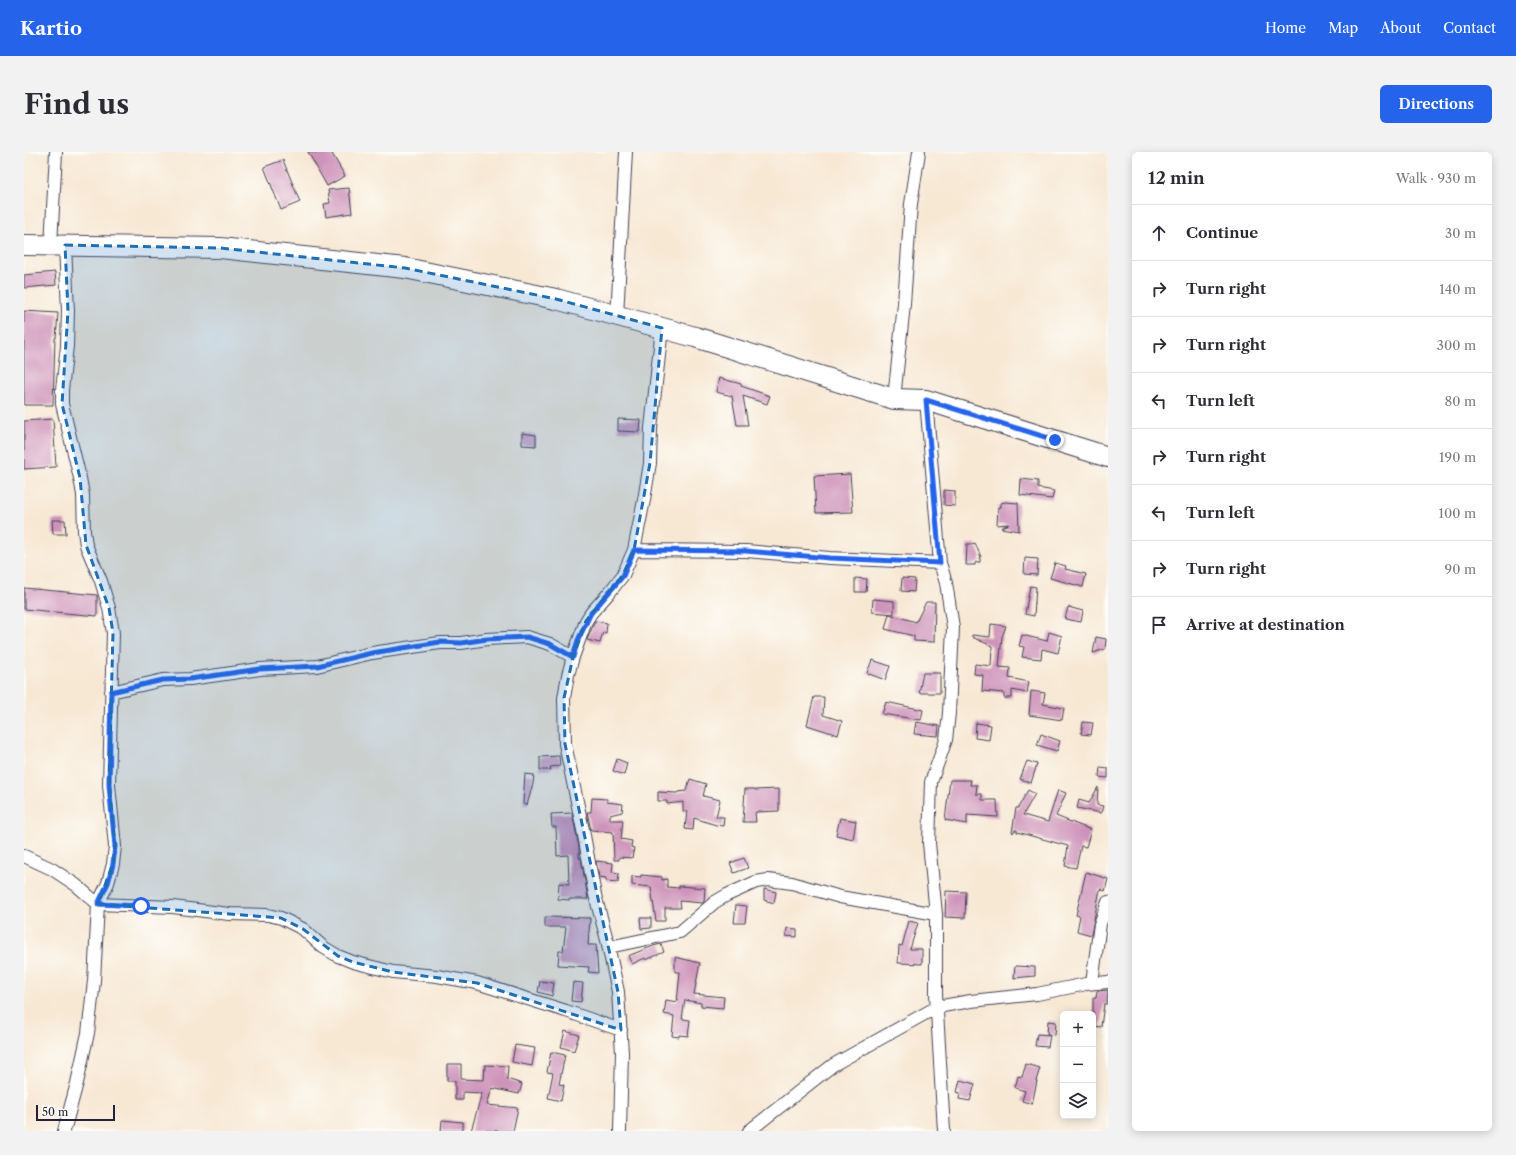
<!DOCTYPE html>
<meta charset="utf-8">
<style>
:root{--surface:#fff;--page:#f2f2f3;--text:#2b2b33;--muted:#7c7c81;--line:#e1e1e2;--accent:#2563eb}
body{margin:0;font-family:"Libre Caslon Text",serif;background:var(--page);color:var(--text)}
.controls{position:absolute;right:12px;bottom:12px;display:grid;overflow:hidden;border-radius:6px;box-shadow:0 2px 10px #0003}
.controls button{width:36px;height:36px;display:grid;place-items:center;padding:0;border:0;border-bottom:1px solid var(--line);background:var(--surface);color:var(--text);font:20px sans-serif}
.scale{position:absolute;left:12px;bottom:10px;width:79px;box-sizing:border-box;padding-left:4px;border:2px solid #22223b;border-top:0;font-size:11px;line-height:14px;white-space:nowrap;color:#22223b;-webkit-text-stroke:3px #fdfcf7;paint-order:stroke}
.stop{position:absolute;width:12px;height:12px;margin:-9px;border:3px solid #2563eb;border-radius:50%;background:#fff}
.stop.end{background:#2563eb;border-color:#fff;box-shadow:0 1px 4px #0008}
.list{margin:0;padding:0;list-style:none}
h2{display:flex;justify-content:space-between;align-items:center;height:52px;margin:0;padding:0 16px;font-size:17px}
h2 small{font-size:13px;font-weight:400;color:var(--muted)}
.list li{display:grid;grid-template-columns:26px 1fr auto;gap:12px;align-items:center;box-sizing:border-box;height:56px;padding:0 16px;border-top:1px solid var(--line)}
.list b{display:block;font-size:15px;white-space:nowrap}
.list em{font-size:13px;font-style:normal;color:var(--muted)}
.icon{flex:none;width:22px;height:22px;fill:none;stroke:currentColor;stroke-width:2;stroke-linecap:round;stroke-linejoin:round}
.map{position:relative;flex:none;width:1084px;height:979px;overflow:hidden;border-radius:6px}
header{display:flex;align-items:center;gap:24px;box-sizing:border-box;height:56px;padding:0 20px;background:var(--accent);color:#fff}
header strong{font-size:19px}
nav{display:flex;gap:22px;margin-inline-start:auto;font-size:14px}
.intro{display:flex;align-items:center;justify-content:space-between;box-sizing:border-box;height:96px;padding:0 24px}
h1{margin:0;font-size:28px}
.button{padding:10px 18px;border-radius:6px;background:var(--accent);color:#fff;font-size:14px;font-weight:700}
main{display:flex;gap:24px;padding:0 24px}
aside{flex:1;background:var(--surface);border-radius:6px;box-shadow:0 2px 10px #0003}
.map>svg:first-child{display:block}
</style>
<header>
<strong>Kartio</strong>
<nav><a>Home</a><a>Map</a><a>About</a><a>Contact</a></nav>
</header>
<div class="intro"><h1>Find us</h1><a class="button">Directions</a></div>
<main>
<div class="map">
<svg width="1084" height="979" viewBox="0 0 1084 979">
<rect width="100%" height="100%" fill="#fdfcf7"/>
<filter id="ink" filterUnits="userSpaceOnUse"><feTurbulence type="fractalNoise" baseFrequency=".025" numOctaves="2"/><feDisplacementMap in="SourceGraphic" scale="8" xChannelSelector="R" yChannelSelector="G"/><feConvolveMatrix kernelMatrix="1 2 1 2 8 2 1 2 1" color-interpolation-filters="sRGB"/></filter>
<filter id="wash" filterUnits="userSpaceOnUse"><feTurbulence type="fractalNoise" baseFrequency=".012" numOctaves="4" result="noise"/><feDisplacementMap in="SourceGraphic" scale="16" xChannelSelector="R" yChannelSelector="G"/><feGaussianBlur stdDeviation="0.9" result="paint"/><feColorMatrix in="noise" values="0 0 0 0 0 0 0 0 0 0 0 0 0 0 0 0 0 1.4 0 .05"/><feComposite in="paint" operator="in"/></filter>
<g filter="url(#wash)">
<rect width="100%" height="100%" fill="#f7e8d4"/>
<g id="blocks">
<path fill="#ce93ba" d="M284,0H307L321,24L303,34Z
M259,8L276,50L257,58L240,15Z
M325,36L328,61L302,65L300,52L306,51L304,38Z
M31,120L32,133L0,136V123Z
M0,159L34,161L32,186H31L29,253H0Z
M695,226L717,232V234L746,244L743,252L719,244L724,273H713L708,244L692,240Z
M29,267L32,315L0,317V269Z
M594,267L617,268L616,280L594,279Z
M498,281L512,283V294L498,293Z
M826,322L829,360L792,361L790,324Z
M997,327L1014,329V336L1030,339L1028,347L996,343Z
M920,338L931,339V354L920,353Z
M981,350L994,351L995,379L977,376L985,372L973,373L974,355H977V351Z
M28,368H41L42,382H29Z
M951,391L957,405L956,406V410L951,411V413H942L943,392H948Z
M1001,406L1014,407L1013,423L1000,422Z
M1031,411L1042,414L1041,417L1062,422L1059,435L1026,426Z
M831,426L843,427L842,440H831Z
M878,426L891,427L890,440L877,439Z
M1006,434L1012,435L1010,464L1001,462Z
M0,436L73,443V464L0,457Z
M849,447L870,449V462L848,460Z
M902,450H911L910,490L890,489V484L861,477L865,462L892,470Z
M1044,455L1059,459L1057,470L1041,467Z
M571,469L583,471L582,481L579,480L576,491L563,488Z
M967,472L982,474L978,485L975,515L986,516L985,526L1005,530L1003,541L988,538V546H980V541L958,539L959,523L950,522L951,512L967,514L968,494L948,485V483L966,485Z
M1025,480L1038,484L1034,501L1018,497L1017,507L998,505L1000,495L995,494L998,483L1023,489Z
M1072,485L1082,487L1081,497L1069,501Z
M848,508L866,514L861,528L843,521Z
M899,521H916V541H895Z
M1007,539L1021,541L1019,552L1040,556L1038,568L1005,563Z
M790,545H800L799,563L818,569L814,583L783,573Z
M862,550L899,558L897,568L858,562Z
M892,570L915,574L914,584L890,582Z
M1059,570L1069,571L1067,583L1057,582Z
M952,571L967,573L965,588L951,586Z
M1017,582L1036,589L1033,599L1013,593Z
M535,604L536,614L526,615L527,618H516V605Z
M593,607L603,611L600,623L589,619Z
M1003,609L1013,612L1007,631L996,627Z
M1076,615L1084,616V626L1075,625Z
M501,622L510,623L509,632L503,653L499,652Z
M666,627L682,632L679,644L696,648L692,665H700L699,674L692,673L670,666L669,678L661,677L663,659H659V650L643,652V649H634V640L653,641L654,640L662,639Z
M926,628H947L946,633H953L952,642H958V648H973L974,665L943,663V672L921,668Z
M1074,635L1073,653L1079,654L1077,661L1053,656L1055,648L1065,651Z
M721,637H731V638L755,637V659L732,660L731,661L732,670H719Z
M1004,638L1011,642L999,663L1024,670L1034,638L1042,641L1032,664L1067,678L1062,695L1057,694L1052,716L1041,714L1044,694L993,680V678H991L989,681L988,680L992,656H994Z
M568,646L583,647V650L599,652L598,660L586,663V668H599L597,687L608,689L607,695L610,696L608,706L595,705V708H590L589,680L567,678L563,660H567Z
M548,661L555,695V706H557L564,747H546V748L534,747L535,731L545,732L544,703L533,704L532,675H528L527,662Z
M816,666L832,669L829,687L812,683Z
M720,706L724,716L710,721L706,711Z
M572,709L589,711L588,720L595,721L594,730L582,729V726L575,725Z
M1062,720L1084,727L1081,739L1076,737L1067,783L1053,779L1056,764L1052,763Z
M617,723L638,725V728L643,727V735L655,736V734L681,736L680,749L679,751L656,749L657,756H641V769H632L627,735L608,733V724L617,725Z
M740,737L752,740L750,751L740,748Z
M922,739L942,740L941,766L921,765Z
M712,753L723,754L721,771H710Z
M521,765L566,766L564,793H572L574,821L564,820L565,815L534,813L535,799H539L542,775H521Z
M616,766H627V776L617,777Z
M885,769L894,771L886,797H898V812L874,811L875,793L878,794Z
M763,776L773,777V785L762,784Z
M637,792L640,800L622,808L621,806L608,812L604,804L629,794Z
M651,805L676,811L670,842L700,845L699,856L677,854V851L661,848L658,867L666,868L664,884L655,883V885L648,884L650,864L640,862L642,848L653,850L656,820H651Z
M991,814L1011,815V824L990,826Z
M516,829L530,831L528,844L514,840Z
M549,830L559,831L557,850L547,849Z
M1084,838L1083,852H1080L1077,875L1069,874V846H1072L1073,839Z
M1024,869L1032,870L1031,883L1023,882Z
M541,879L555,883L550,899L537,895Z
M1013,882L1026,883L1024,895L1011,894Z
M491,893L511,896L508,914L488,910Z
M527,900L541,903L535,932L540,933L537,949L524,946L529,921L523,920Z
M423,912H437V927L460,928L461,913L484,914L483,927L498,932L495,942L468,936L463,953L494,956L489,979H447L458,941L439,940V948H431V929H423Z
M1002,912L1016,916L1012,929H1013L1008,952L998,949L1001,939L991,936L994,924L998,925Z
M936,928L951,932L946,949L935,947L936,941L933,940Z
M418,968L439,970V979H417Z"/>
</g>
</g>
<g filter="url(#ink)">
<use href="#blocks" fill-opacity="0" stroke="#424052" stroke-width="1"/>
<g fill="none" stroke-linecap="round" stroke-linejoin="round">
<defs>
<path id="street" d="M27,93L32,0
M593,164L602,0
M870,247L880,152L887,52L895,0
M902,248L916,411L922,431L929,475L925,561L922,588L907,630L905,691L912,762V842L920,979
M610,398L722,399L806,406L916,411
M87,540L139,528L166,527L236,517L293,514L348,501L416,491H437L463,487L503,485L526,492L549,505
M0,704L28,717L52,733L74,752L149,755L205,762L244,763L257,766L279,777L299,795L314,804L329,810L369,820L413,824L453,831L542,859L597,878
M585,795L656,780L691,750L703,743L732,730L744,728L768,731L816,745L912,762
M1068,831L1076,772L1084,750
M40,979L53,931L64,881L70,829L74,752L84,731L89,712L91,694L85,633L89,481L85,456L77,429L62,393L60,379L59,343L56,326L38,252V238L43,194L44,159L41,93
M596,979L598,901L594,840L583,788L571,743L559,678L541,592L540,546L544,523L549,505L562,469L567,461L585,441L599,423L610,398L620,348L626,311L627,276L638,176
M725,979L809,913L913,855L947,849L1013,842L1062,832L1084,830"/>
<path id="primary" d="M0,93L196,96L381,116L532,147L671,185L870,247L902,248L1084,305"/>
</defs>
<use href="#street" stroke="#424052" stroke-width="14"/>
<use href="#primary" stroke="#424052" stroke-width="22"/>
<use href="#street" stroke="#fff" stroke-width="12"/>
<use href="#primary" stroke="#fff" stroke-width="20"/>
</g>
</g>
<g fill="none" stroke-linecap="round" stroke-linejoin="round" filter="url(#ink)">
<path stroke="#2563eb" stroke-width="5" d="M117,754L74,752L84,731L89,712L91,694L85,633L87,540L139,528L166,527L236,517L293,514L348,501L416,490L437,491L463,487L503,485L526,492L549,505L554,488L567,461L599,424L610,398L722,399L806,406L916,411L902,248L1031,288"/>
</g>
<path fill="#1f6fb2" fill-opacity="0.2" stroke="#1f6fb2" stroke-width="3" stroke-dasharray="8 5" stroke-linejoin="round" d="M41,93L196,96L381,116L532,147L638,176L626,311L610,398L599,423L562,469L549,505L540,546L541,592L594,840L597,878L453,831L369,820L329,810L314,804L279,777L257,766L74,752L89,712L91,694L85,633L89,481L85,456L62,393L56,326L38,252L44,159Z"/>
</svg>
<div class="controls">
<button>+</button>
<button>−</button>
<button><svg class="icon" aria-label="layers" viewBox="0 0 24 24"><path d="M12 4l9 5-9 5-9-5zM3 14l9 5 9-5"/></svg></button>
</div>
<div class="scale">50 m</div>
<div class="stop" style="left:117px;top:754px"></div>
<div class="stop end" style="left:1031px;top:288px"></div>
</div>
<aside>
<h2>12 min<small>Walk · 930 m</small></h2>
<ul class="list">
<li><svg class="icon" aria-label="ahead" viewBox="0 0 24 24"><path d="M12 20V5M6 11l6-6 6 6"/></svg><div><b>Continue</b></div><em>30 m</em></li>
<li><svg class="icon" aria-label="right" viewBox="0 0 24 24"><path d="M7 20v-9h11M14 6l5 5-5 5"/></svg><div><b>Turn right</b></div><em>140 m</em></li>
<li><svg class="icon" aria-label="right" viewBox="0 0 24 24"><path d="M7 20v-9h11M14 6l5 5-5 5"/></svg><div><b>Turn right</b></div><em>300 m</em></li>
<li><svg class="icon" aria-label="left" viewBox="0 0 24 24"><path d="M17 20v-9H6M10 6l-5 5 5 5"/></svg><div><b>Turn left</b></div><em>80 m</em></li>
<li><svg class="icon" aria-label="right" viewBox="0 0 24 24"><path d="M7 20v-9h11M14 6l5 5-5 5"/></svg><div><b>Turn right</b></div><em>190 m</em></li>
<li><svg class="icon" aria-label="left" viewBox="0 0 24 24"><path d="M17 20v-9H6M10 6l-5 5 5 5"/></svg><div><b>Turn left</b></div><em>100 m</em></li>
<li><svg class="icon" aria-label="right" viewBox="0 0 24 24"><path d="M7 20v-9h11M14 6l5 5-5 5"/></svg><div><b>Turn right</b></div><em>90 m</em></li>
<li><svg class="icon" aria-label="arrive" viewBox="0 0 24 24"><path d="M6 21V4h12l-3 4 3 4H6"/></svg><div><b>Arrive at destination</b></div></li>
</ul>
</aside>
</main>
